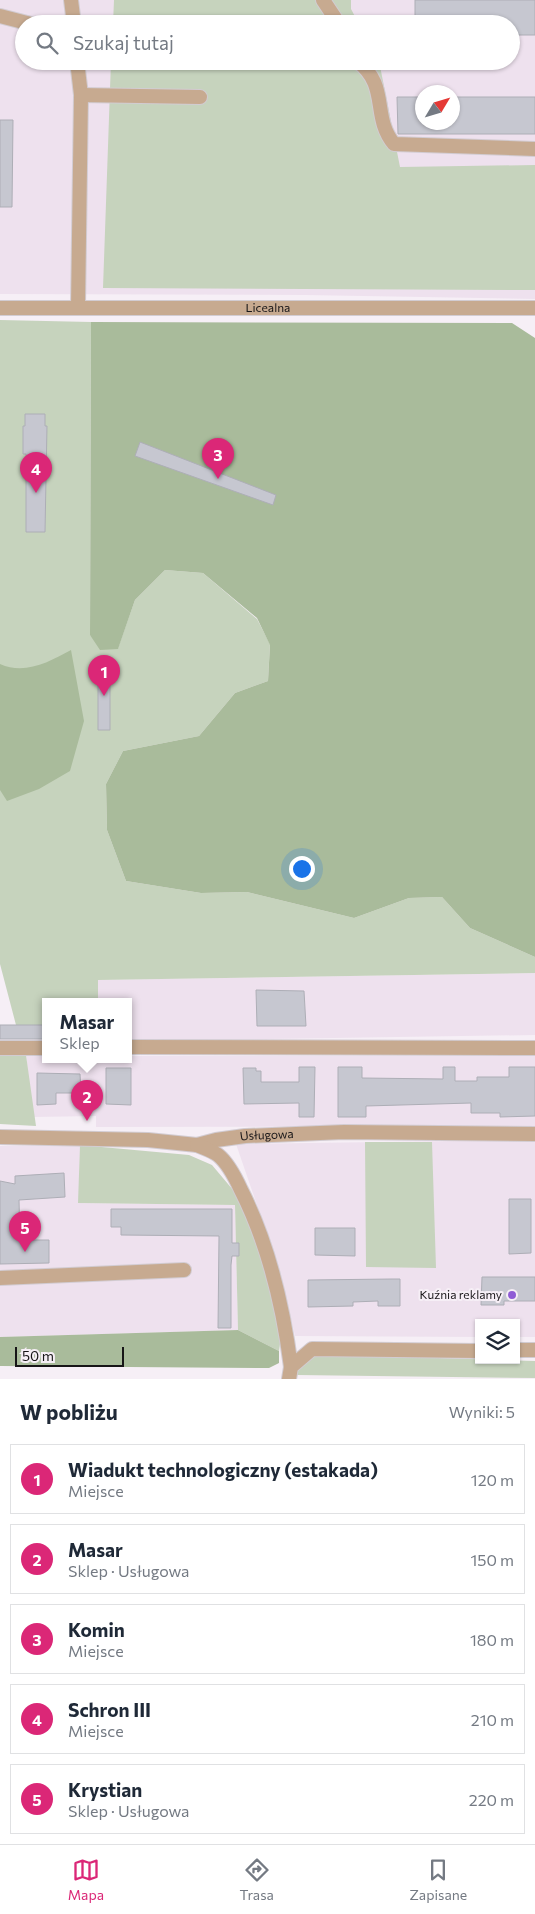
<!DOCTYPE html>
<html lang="pl">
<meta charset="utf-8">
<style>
:root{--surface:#fff;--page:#f6f6f7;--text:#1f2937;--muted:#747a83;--line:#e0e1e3;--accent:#db2777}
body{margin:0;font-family:Commissioner,sans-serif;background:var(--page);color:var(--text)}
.controls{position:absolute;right:15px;bottom:15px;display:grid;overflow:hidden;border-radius:0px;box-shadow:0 1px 4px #0004}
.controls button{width:45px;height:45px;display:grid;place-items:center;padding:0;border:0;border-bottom:1px solid var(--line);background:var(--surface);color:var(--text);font:25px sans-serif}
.compass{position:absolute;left:415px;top:85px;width:45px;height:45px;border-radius:50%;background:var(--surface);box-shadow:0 1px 4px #0004;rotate:52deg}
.scale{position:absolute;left:15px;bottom:12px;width:109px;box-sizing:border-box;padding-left:5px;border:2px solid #171517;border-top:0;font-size:14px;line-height:18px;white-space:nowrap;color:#171517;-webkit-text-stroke:4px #f6eff6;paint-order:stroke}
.you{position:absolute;left:301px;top:868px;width:18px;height:18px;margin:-12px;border:4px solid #fff;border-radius:50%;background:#1a73e8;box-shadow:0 0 0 8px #1a73e833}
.badge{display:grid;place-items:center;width:32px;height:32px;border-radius:50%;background:var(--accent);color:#fff;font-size:16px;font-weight:700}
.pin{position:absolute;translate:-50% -41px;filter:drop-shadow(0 1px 2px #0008)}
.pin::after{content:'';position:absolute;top:26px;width:18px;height:15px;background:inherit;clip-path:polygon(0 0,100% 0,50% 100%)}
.popup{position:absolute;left:42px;top:998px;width:90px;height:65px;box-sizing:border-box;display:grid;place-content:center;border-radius:0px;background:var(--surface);filter:drop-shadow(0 1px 4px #0005);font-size:16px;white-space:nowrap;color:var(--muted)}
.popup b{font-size:19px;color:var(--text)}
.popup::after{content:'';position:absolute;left:50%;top:100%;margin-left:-10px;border:10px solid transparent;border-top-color:var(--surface)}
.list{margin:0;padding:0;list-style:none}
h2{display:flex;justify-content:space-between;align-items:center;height:65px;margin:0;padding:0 20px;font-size:21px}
h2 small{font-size:16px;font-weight:400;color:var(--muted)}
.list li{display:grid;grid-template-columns:32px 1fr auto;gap:15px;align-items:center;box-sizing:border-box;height:70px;margin:0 10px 10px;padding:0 10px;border:1px solid var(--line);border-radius:0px}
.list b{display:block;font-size:19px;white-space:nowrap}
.list p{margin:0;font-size:16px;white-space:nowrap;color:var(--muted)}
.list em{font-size:16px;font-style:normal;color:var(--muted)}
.icon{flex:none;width:28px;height:28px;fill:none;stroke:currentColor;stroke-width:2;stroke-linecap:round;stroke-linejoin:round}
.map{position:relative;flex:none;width:535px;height:1379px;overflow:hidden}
.search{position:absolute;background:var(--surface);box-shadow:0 1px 4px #0004;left:15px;right:15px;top:15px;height:55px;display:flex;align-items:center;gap:12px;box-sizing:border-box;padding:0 18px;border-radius:28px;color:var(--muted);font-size:19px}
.sheet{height:465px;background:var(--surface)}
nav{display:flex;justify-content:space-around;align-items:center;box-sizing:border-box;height:70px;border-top:1px solid var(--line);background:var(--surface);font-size:14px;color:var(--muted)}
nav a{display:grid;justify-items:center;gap:2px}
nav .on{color:var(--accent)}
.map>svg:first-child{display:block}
</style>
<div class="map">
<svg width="535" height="1379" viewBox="0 0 535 1379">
<rect width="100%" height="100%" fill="#f6eff6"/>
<path fill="#eee1ee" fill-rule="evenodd" d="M0,0H535V299L305,295L0,294ZM24,24H511V61H24ZM422,92H452V122H422Z
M535,973V1035L128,1041V1002H98L97,980Z
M26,1055H46V1060H128V1056H535V1126L96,1127V1116L33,1117Z
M535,1140V1337H516V1323H479V1337L295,1336L281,1275L236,1144Z
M80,1145L79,1203L235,1205L238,1330L0,1337V1146Z"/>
<path fill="#c6d3bd" d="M114,0H351V9L359,24H113Z
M111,61H379L400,167L535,165V290L103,288Z
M0,320L91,322L90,635L118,648L135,600L165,570L203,573L257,619L270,644L268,681L235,693L199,736L123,751L106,784L107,830L126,881L201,893L247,892L354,918L409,898L442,897L470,928L535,957V973L98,980V1002H46V1025H16L0,964Z
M0,1055H26L36,1126L0,1124Z
M365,1142H432L436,1268L366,1267Z
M80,1145L189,1155L212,1165L244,1203L268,1279L281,1337L279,1351L238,1330L235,1205L78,1203Z
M343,1355L535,1361V1378L297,1375V1367L310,1356Z"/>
<path fill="#a9bb9b" d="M91,322L512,323L535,338V957L470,928L442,897L409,898L354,918L247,892L201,893L126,881L107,830L106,784L123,751L199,736L235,693L268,681L270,645L257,618L203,573L165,570L135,600L118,649L100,650L90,635Z
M71,650L84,721L70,771L39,789L7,801L0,790V664C25,675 49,662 71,650Z
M238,1330L279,1351V1363L269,1368L0,1366V1337Z"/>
<path fill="#c6c7d0" stroke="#adaeb6" d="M415,0H535V35H511V24H415Z
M397,97H422V122H452V97H535V134H398Z
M0,120H13L12,207H0Z
M25,414H45V426H47L45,532H26V454H23V426H25Z
M140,442L276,495L273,505L135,456Z
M98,662H110V730H98Z
M256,990L304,991L306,1026H257Z
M0,1025H46V1039H0Z
M299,1067H315L314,1117H299V1103L244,1104L243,1068H256V1071H261V1082H299Z
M338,1067H362V1078L443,1079V1067H455V1081H477V1077H509V1067H535V1116L500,1117V1113H471V1103L366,1106V1117H338Z
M106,1068H131V1105L106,1104Z
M37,1073L80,1074L81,1093H56V1104L37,1105Z
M64,1173L65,1197L19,1200L20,1240H49V1263L0,1264V1181L15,1184V1176Z
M509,1199H531V1253L509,1254Z
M111,1209H232V1243H239V1256H232L231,1265V1328H218L219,1236L121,1235V1227H111Z
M315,1228H355V1256L315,1255Z
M482,1277H535V1301H504V1305H481Z
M392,1279H400V1306H378V1301L353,1302V1306L308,1307V1280Z"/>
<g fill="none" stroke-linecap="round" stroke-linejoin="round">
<defs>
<g id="minor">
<path d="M71,0L74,24"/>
<path d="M323,0L339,24"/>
<path d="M0,16L31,24"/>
<path d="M77,61L81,95L78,308"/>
<path d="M357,61C390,86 371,116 394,144L535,149"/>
<path d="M81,95L200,97"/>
<path id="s1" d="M0,308H535"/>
<path d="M128,1047L535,1048"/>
<path d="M0,1048H46"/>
<path id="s2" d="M0,1137L148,1140L197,1145L216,1140L245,1136L344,1132L535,1134"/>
<path d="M197,1145C204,1148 213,1151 218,1155C228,1163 236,1179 241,1190C269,1245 283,1306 291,1367"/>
<path d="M0,1278L184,1270"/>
<path d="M516,1350H535"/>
<path d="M289,1379L291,1367L312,1349L479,1351"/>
</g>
</defs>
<use href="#minor" stroke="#d2ccd2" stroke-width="16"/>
<use href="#minor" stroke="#c7aa90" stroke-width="14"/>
</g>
<circle fill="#8f5cd5" stroke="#f6eff6" stroke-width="2" cx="512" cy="1295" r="5"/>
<g text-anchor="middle" stroke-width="4" stroke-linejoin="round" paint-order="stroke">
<g font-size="12" fill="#171517" stroke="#f6eff6">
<text dy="4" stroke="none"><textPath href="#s1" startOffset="268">Licealna</textPath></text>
<text dy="4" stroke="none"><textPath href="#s2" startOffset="268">Usługowa</textPath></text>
</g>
<g font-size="12" fill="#171517" stroke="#f6eff6" text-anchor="end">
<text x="502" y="1299">Kuźnia reklamy</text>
</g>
</g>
</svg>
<div class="controls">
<button><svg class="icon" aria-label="layers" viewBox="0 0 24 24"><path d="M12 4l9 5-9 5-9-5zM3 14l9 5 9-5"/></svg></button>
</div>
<svg class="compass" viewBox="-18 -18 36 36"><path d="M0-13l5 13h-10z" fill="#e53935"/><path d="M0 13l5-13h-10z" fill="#747a83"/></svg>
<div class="scale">50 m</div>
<div class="you"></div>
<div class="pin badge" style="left:104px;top:696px">1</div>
<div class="pin badge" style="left:87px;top:1121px">2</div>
<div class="popup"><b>Masar</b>Sklep</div>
<div class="pin badge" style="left:218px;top:479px">3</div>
<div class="pin badge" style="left:36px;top:493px">4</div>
<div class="pin badge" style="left:25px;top:1252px">5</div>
<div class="search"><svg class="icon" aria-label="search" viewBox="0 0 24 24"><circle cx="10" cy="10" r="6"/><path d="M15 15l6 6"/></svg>Szukaj tutaj</div>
</div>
<section class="sheet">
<h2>W pobliżu<small>Wyniki: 5</small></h2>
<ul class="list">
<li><span class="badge">1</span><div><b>Wiadukt technologiczny (estakada)</b><p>Miejsce</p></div><em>120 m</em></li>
<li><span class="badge">2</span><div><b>Masar</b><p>Sklep · Usługowa</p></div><em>150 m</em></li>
<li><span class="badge">3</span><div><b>Komin</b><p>Miejsce</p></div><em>180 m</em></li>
<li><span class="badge">4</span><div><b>Schron III</b><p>Miejsce</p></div><em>210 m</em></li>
<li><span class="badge">5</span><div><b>Krystian</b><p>Sklep · Usługowa</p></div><em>220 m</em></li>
</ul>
</section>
<nav>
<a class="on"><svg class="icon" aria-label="map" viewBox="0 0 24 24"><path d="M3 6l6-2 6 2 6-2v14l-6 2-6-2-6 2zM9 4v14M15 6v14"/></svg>Mapa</a>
<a><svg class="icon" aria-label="directions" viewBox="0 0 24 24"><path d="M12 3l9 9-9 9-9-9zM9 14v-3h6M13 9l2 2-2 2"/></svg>Trasa</a>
<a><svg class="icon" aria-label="saved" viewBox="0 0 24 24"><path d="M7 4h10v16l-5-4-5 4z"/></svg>Zapisane</a>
</nav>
